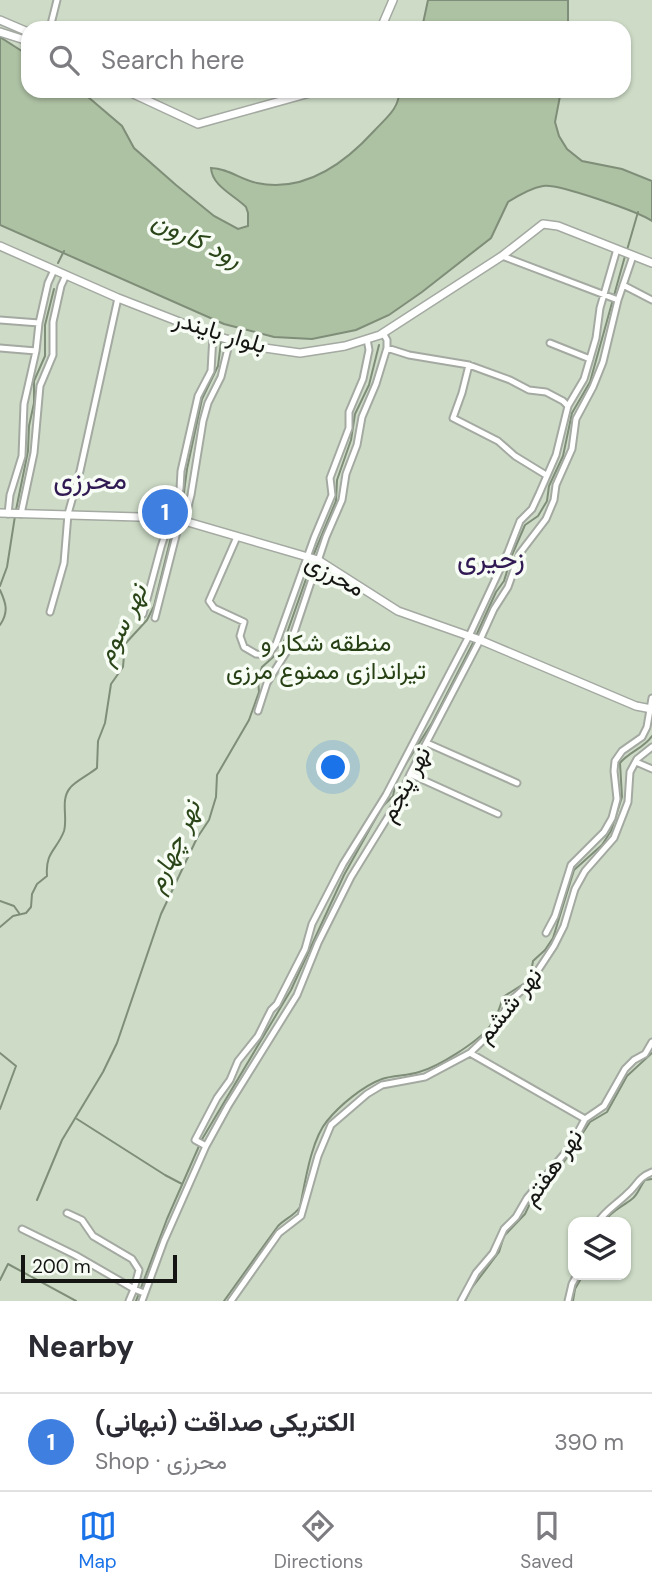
<!DOCTYPE html>
<meta charset="utf-8">
<style>
:root{--surface:#fff;--page:#f7f7f7;--text:#2b2b33;--muted:#7c7c81;--line:#e1e1e2;--accent:#1a73e8}
body{margin:0;font-family:"DM Sans",Vazirmatn,sans-serif;background:var(--page);color:var(--text)}
.controls{position:absolute;right:21px;bottom:21px;display:grid;overflow:hidden;border-radius:14px;box-shadow:0 2px 5px #0004}
.controls button{width:63px;height:63px;display:grid;place-items:center;padding:0;border:0;border-bottom:2px solid var(--line);background:var(--surface);color:var(--text);font:35px sans-serif}
.scale{position:absolute;left:21px;bottom:18px;width:156px;box-sizing:border-box;padding-left:7px;border:4px solid #151614;border-top:0;font-size:19px;line-height:24px;white-space:nowrap;color:#151614;-webkit-text-stroke:5px #f7fcf5;paint-order:stroke}
.you{position:absolute;left:334px;top:768px;width:24px;height:24px;margin:-18px;border:5px solid #fff;border-radius:50%;background:#1a73e8;box-shadow:0 0 0 10px #1a73e833}
.badge{display:grid;place-items:center;width:46px;height:46px;border-radius:50%;background:var(--accent);color:#fff;font-size:23px;font-weight:700}
.pin{position:absolute;translate:-50% -50%;border:4px solid #fff;box-shadow:0 2px 7px #0006}
.list{margin:0;padding:0;list-style:none}
h2{display:flex;justify-content:space-between;align-items:center;height:91px;margin:0;padding:0 28px;font-size:30px}
h2 small{font-size:23px;font-weight:400;color:var(--muted)}
.list li{display:grid;grid-template-columns:46px 1fr auto;gap:21px;align-items:center;box-sizing:border-box;height:98px;padding:0 28px;border-top:2px solid var(--line)}
.list b{display:block;font-size:26px;white-space:nowrap}
.list p{margin:0;font-size:23px;white-space:nowrap;color:var(--muted)}
.list em{font-size:23px;font-style:normal;color:var(--muted)}
.icon{flex:none;width:38px;height:38px;fill:none;stroke:currentColor;stroke-width:2;stroke-linecap:round;stroke-linejoin:round}
.map{position:relative;flex:none;width:652px;height:1301px;overflow:hidden}
.search{position:absolute;background:var(--surface);box-shadow:0 2px 5px #0004;left:21px;right:21px;top:21px;height:77px;display:flex;align-items:center;gap:18px;box-sizing:border-box;padding:0 24px;border-radius:21px;color:var(--muted);font-size:26px}
.sheet{height:189px;background:var(--surface)}
nav{display:flex;justify-content:space-around;align-items:center;box-sizing:border-box;height:98px;border-top:2px solid var(--line);background:var(--surface);font-size:19px;color:var(--muted)}
nav a{display:grid;justify-items:center;gap:4px}
nav .on{color:var(--accent)}
.map>svg:first-child{display:block}
</style>
<div class="map">
<svg width="652" height="1301" viewBox="0 0 652 1301">
<rect width="100%" height="100%" fill="#f7fcf5"/>
<path fill="#cedcc7" fill-rule="evenodd" d="M0,0H652V1301H0ZM28,28H624V91H28ZM573,1222H626V1275H573Z"/>
<path fill="#adc1a3" stroke="#7f8e78" stroke-width="2" d="M428,0H568V28H422Z
M0,37L28,55V91H81L122,126L134,148L176,185L214,216L238,229L248,226V213L246,207C234,195 212,186 211,168C228,168 241,180 257,183C305,193 344,164 374,131C385,119 400,108 399,91H561L555,122L559,136L567,149L582,161L622,169L652,181V221C639,212 557,183 543,186C531,188 519,195 508,202L491,238L422,292L389,315L356,330L312,339L274,337L224,324L0,225Z"/>
<g fill="none" stroke-linecap="round" stroke-linejoin="round">
<path stroke="#7f8e78" stroke-width="2" d="M627,250L638,212
M58,263L64,251
M16,510L28,451L29,426L34,403V381L45,356V325L54,289
M178,516L182,507L187,469L202,399L218,366L221,342
M313,556L336,501L337,480L351,440L355,414L369,385L379,345
M0,586L7,567L15,516
M0,590C6,603 9,612 0,625
M476,636L496,592L504,581L512,555L525,525L538,516L547,501L549,486L563,456L572,413L590,382L625,256
M400,773L432,723L474,641
M0,901L14,906L19,913
M0,927L13,916L26,913L31,907L32,894L37,884L47,876C45,852 57,850 64,831C68,817 60,800 70,788C74,782 90,774 97,768L98,741L105,723L111,684L123,667L125,644L147,620L154,606L175,521
M0,1053L16,1066L0,1109
M77,1119L165,1175L182,1184
M201,1141L291,990L344,875L382,807L393,796L396,781
M37,1200L62,1140L103,1072L117,1043L161,914L197,838L209,820L216,797L217,775L249,720L259,692L258,679L262,667L281,650L312,562
M604,1222C611,1211 622,1207 632,1199C638,1195 640,1186 645,1180L652,1179
M0,1280L8,1264L76,1301
M136,1301L167,1219L199,1146
M224,1301L278,1226C286,1218 294,1216 300,1207C305,1183 311,1140 327,1121C340,1105 363,1086 382,1079C394,1075 407,1076 419,1072C438,1067 478,1042 490,1026C497,1018 500,1007 503,997L525,983L531,973L533,961L545,950L553,938L574,870L602,845L611,831L622,797L620,763C629,752 644,748 652,736
M465,1301L471,1289L499,1252L504,1236L525,1214L533,1197L552,1180L590,1122L607,1112L627,1076L652,1053
M573,1301L575,1289L583,1275"/>
<defs>
<path id="street" d="M50,28L57,0
M502,256L618,300
M623,285L652,300
M0,320L39,323
M550,343L590,359
M0,348L36,351
M387,348L409,355L469,365L462,393L453,418L498,441L515,456L546,475
M469,365L510,380L529,390L546,392L563,401L568,406
M8,514L10,495L22,456L24,404L36,351L39,323L48,283L54,270
M21,514L34,453L40,386L53,355V322L61,286L66,275
M237,537L209,601L214,608L244,622L240,636L244,647L256,654L268,655L276,644L314,538L332,495L330,478L349,428V412L363,379L369,350L367,339
M50,612L64,563L68,514L80,471L118,298
M143,614L161,547L180,489L181,471L198,396L211,371L213,335
M155,618L178,528L187,511L191,495L203,421L208,403L221,377L230,340
M258,711L267,683L287,651L293,636L326,537L342,500L346,474L357,445L362,417L376,384L387,348V340L383,333
M427,743L517,783
M636,762L652,769
M410,774L498,814
M546,933L555,916L571,865L604,832L612,818L617,799L614,771L615,761L622,751L642,737L647,727L652,698
M470,1053L585,1119
M206,1146L195,1140L217,1098L230,1080L238,1061L258,1036L271,1010L277,1004L305,949L312,924L343,864L386,795L469,636L508,552L520,521L532,509L539,494L556,455L568,406L584,379L596,338L600,308L617,249
M598,1222C606,1210 617,1204 627,1194C638,1185 637,1178 652,1172
M22,1229L75,1255L134,1289L139,1270L132,1259L93,1236L82,1220L67,1213
M129,1301L134,1289L144,1293
M142,1301L164,1241L206,1146L228,1106L297,995L318,943L351,877L399,799L410,774L480,640L494,609L508,587L520,553L546,519L554,500L556,485L572,449L576,419L593,387L603,362L618,300L633,256
M231,1301L279,1233L301,1216L318,1156L331,1125L367,1094L382,1085L425,1077L470,1053L495,1029L510,1001L529,984L554,946L564,926L575,889L585,871L614,838L628,802L630,772L637,759L652,747
M461,1301L476,1273L493,1253L504,1229L516,1217L527,1198L570,1147L585,1119L604,1106L625,1069L634,1060L645,1054L652,1042
M568,1301L572,1284L577,1275"/>
<path id="secondary" d="M0,20L28,32
M381,28L393,0
M0,32L28,41
M127,91L198,124L317,91
M0,246L118,298L213,335L250,346L300,353L345,346L380,335L502,256L543,224L558,226L652,263
M0,513L174,518L318,560L398,611L480,640L636,706L652,709"/>
</defs>
<use href="#street" stroke="#a4a9a2" stroke-width="9"/>
<use href="#secondary" stroke="#a4a9a2" stroke-width="10"/>
<use href="#street" stroke="#fff" stroke-width="5"/>
<use href="#secondary" stroke="#fff" stroke-width="7"/>
</g>
<g text-anchor="middle" stroke-width="7" stroke-linejoin="round" paint-order="stroke">
<g font-size="24" fill="#151614" stroke="#f7fcf5">
<text transform="translate(220 332) rotate(17)" y="8">بلوار بایندر</text>
<text transform="translate(335 575) rotate(29)" y="8">محرزی</text>
<text transform="translate(405 784) rotate(-62)" y="8">نهر پنجم</text>
<text transform="translate(509 1005) rotate(-51)" y="8">نهر ششم</text>
<text transform="translate(552 1167) rotate(-55)" y="8">نهر هفتم</text>
</g>
<g font-size="24" fill="#274115" stroke="#f7fcf5">
<text x="326" y="651">منطقه شکار و<tspan x="326" dy="28">تیراندازی ممنوع مرزی</tspan></text>
</g>
<g font-size="26" font-style="italic" fill="#2a4518" stroke="#f7fcf5">
<text transform="translate(197 239) rotate(26)" y="9">رود کارون</text>
<text transform="translate(121 624) rotate(-64)" y="9">نهر سوم</text>
<text transform="translate(173 846) rotate(-66)" y="9">نهر چهارم</text>
</g>
<g font-size="28" fill="#311a53" stroke="#f7fcf5">
<text x="90" y="489">محرزی</text>
<text x="491" y="568">زحیری</text>
</g>
</g>
</svg>
<div class="controls">
<button><svg class="icon" aria-label="layers" viewBox="0 0 24 24"><path d="M12 4l9 5-9 5-9-5zM3 14l9 5 9-5"/></svg></button>
</div>
<div class="scale">200 m</div>
<div class="you"></div>
<div class="pin badge" style="left:165px;top:512px;background:#3f7fe0">1</div>
<div class="search"><svg class="icon" aria-label="search" viewBox="0 0 24 24"><circle cx="10" cy="10" r="6"/><path d="M15 15l6 6"/></svg>Search here</div>
</div>
<section class="sheet">
<h2>Nearby<small></small></h2>
<ul class="list">
<li><span class="badge" style="background:#3f7fe0">1</span><div><b>الکتریکی صداقت (نبهانی)</b><p>Shop · محرزی</p></div><em>390 m</em></li>
</ul>
</section>
<nav>
<a class="on"><svg class="icon" aria-label="map" viewBox="0 0 24 24"><path d="M3 6l6-2 6 2 6-2v14l-6 2-6-2-6 2zM9 4v14M15 6v14"/></svg>Map</a>
<a><svg class="icon" aria-label="directions" viewBox="0 0 24 24"><path d="M12 3l9 9-9 9-9-9zM9 14v-3h6M13 9l2 2-2 2"/></svg>Directions</a>
<a><svg class="icon" aria-label="saved" viewBox="0 0 24 24"><path d="M7 4h10v16l-5-4-5 4z"/></svg>Saved</a>
</nav>
